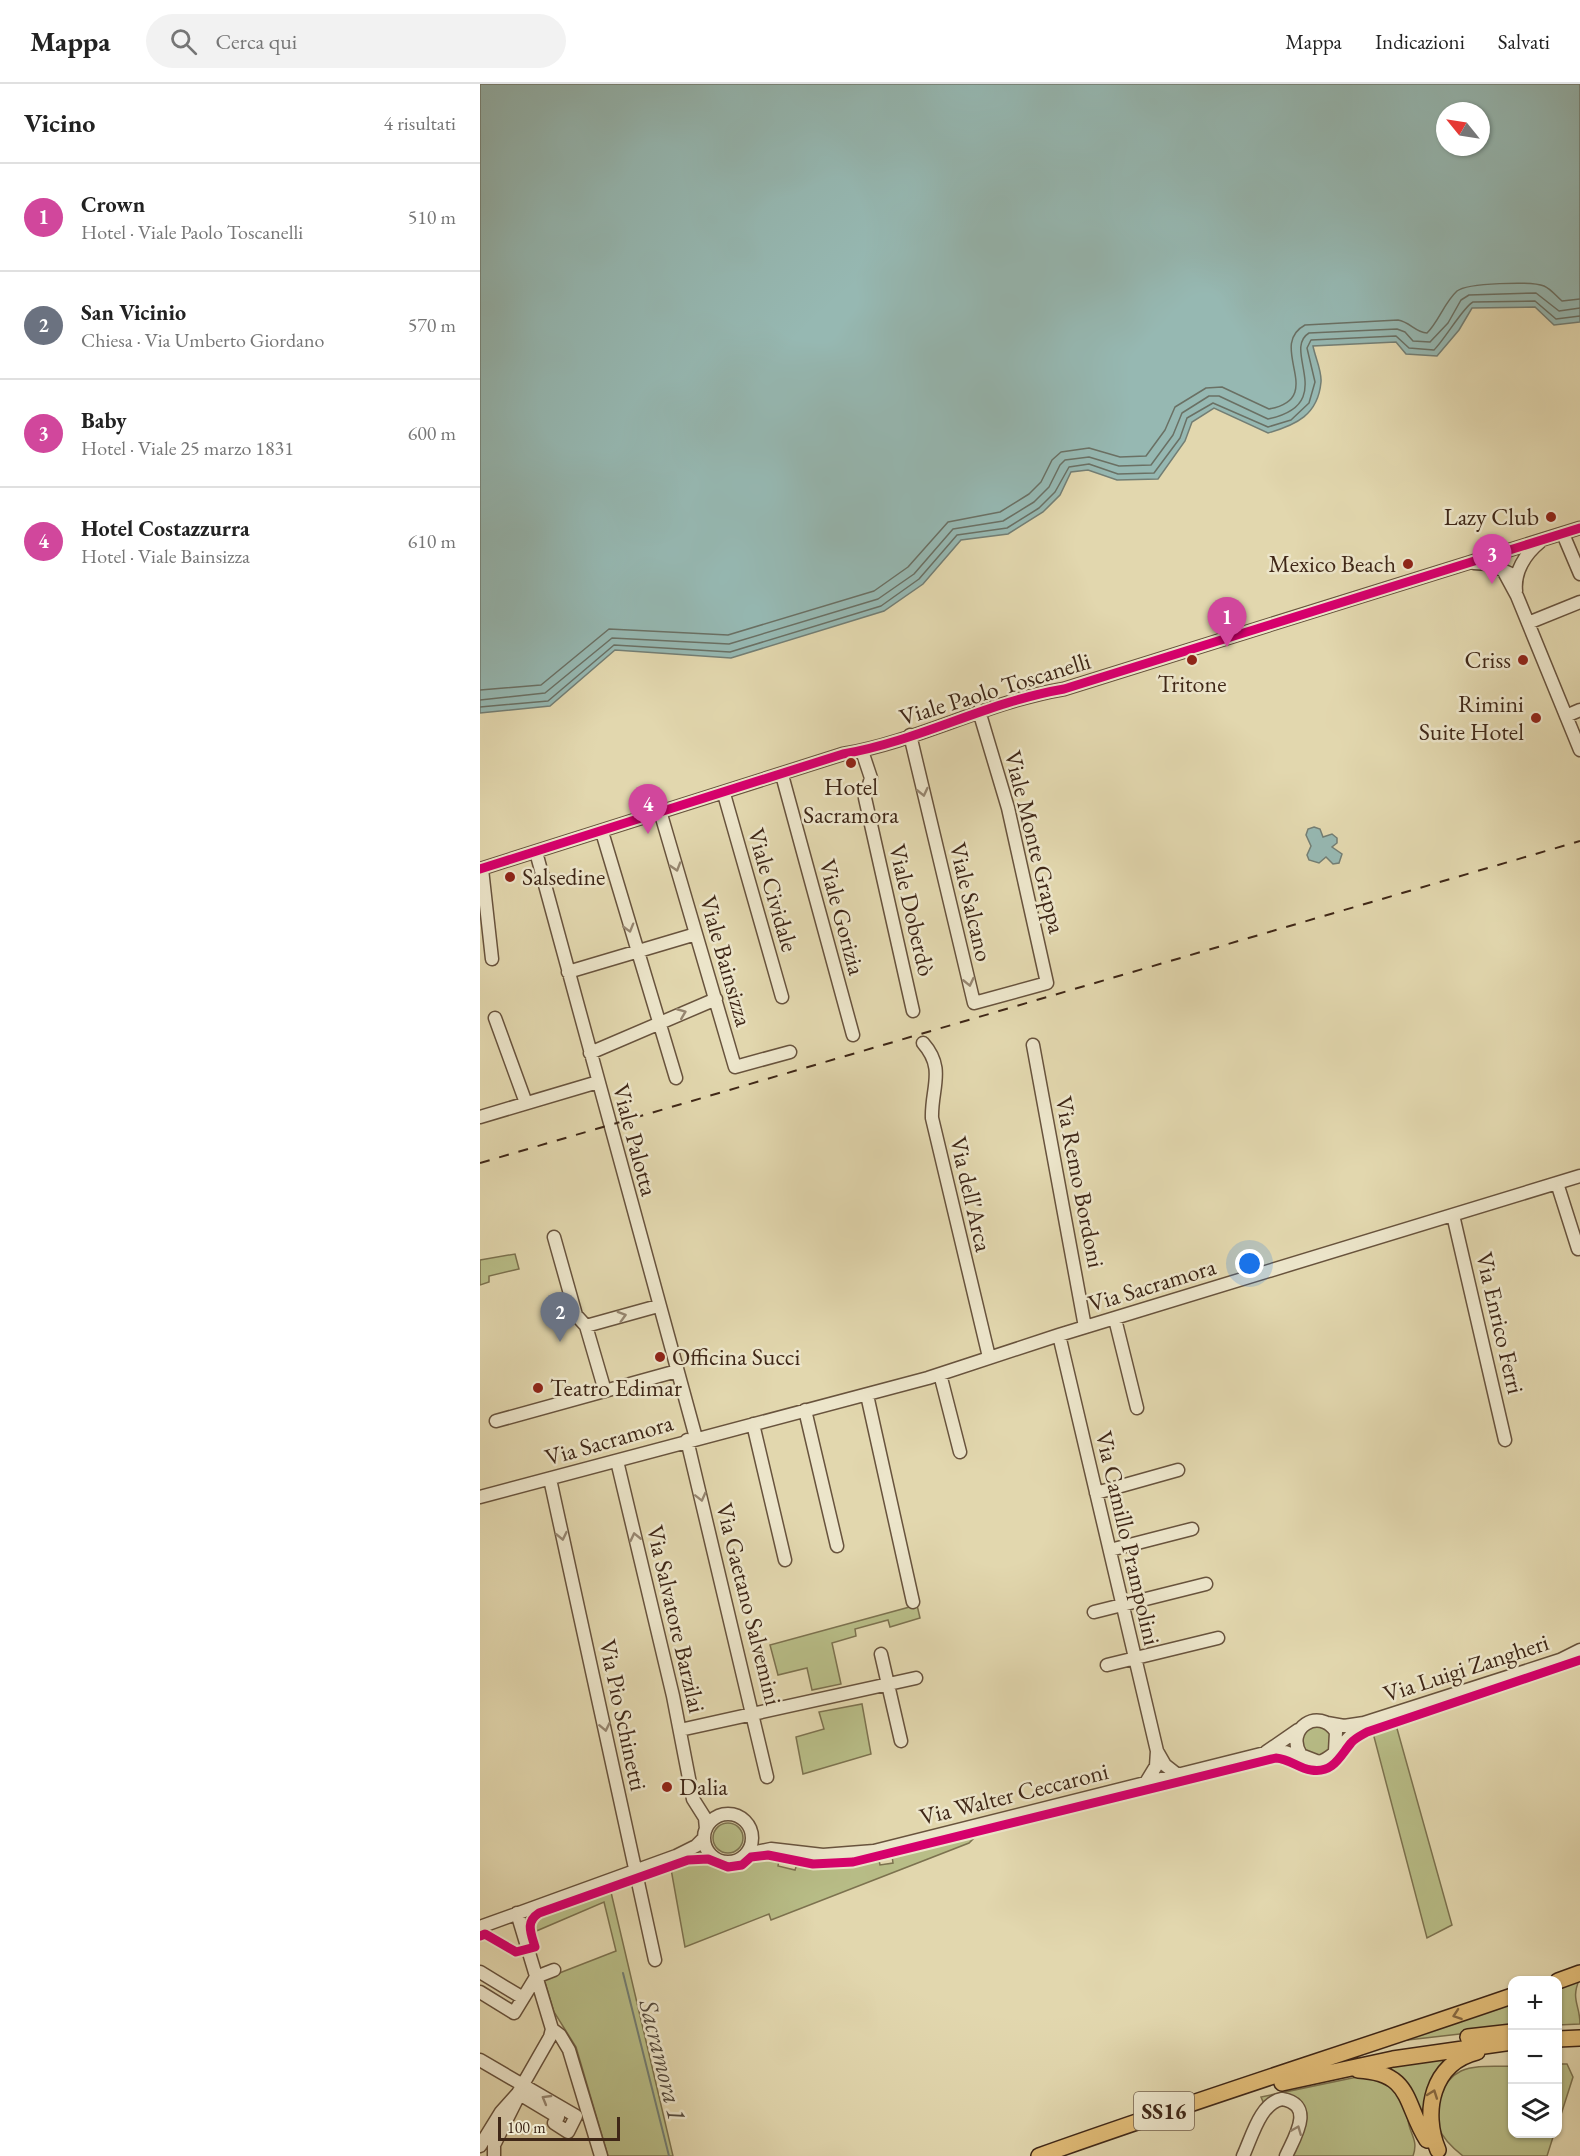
<!DOCTYPE html>
<html lang="it">
<meta charset="utf-8">
<style>
:root{--surface:#fff;--page:#f2f2f2;--text:#222;--muted:#767676;--line:#e0e0e0;--accent:#111827}
body{margin:0;font-family:"EB Garamond",serif;background:var(--page);color:var(--text)}
.controls{position:absolute;right:18px;bottom:18px;display:grid;overflow:hidden;border-radius:12px;box-shadow:0 2px 4px #0004}
.controls button{width:54px;height:54px;display:grid;place-items:center;padding:0;border:0;border-bottom:2px solid var(--line);background:var(--surface);color:var(--text);font:30px sans-serif}
.compass{position:absolute;left:956px;top:18px;width:54px;height:54px;border-radius:50%;background:var(--surface);box-shadow:0 2px 4px #0004;rotate:300deg}
.scale{position:absolute;left:18px;bottom:15px;width:122px;box-sizing:border-box;padding-left:6px;border:3px solid #3f2717;border-top:0;font-size:16px;line-height:21px;white-space:nowrap;color:#3f2717;-webkit-text-stroke:4px #ece5ca;paint-order:stroke}
.you{position:absolute;left:770px;top:1180px;width:21px;height:21px;margin:-15px;border:4px solid #fff;border-radius:50%;background:#1a73e8;box-shadow:0 0 0 9px #1a73e833}
.badge{display:grid;place-items:center;width:39px;height:39px;border-radius:50%;background:var(--accent);color:#fff;font-size:20px;font-weight:700}
.pin{position:absolute;translate:-50% -50px;filter:drop-shadow(0 2px 3px #0008)}
.pin::after{content:'';position:absolute;top:32px;width:21px;height:18px;background:inherit;clip-path:polygon(0 0,100% 0,50% 100%)}
.list{margin:0;padding:0;list-style:none}
h2{display:flex;justify-content:space-between;align-items:center;height:78px;margin:0;padding:0 24px;font-size:26px}
h2 small{font-size:20px;font-weight:400;color:var(--muted)}
.list li{display:grid;grid-template-columns:39px 1fr auto;gap:18px;align-items:center;box-sizing:border-box;height:108px;padding:0 24px;border-top:2px solid var(--line)}
.list b{display:block;font-size:22px;white-space:nowrap}
.list p{margin:0;font-size:20px;white-space:nowrap;color:var(--muted)}
.list em{font-size:20px;font-style:normal;color:var(--muted)}
.icon{flex:none;width:33px;height:33px;fill:none;stroke:currentColor;stroke-width:2;stroke-linecap:round;stroke-linejoin:round}
.map{position:relative;flex:none;width:1100px;height:2072px;overflow:hidden}
header{display:flex;align-items:center;gap:36px;box-sizing:border-box;height:84px;padding:0 30px;background:var(--surface);border-bottom:2px solid var(--line)}
header strong{font-size:28px}
nav{display:flex;gap:33px;margin-inline-start:auto;font-size:21px}
.search{width:420px;height:54px;background:var(--page);display:flex;align-items:center;gap:15px;box-sizing:border-box;padding:0 21px;border-radius:33px;color:var(--muted);font-size:22px}
main{display:flex}
aside{flex:1;background:var(--surface)}
.map>svg:first-child{display:block}
</style>
<header>
<strong>Mappa</strong>
<div class="search"><svg class="icon" aria-label="search" viewBox="0 0 24 24"><circle cx="10" cy="10" r="6"/><path d="M15 15l6 6"/></svg>Cerca qui</div>
<nav><a>Mappa</a><a>Indicazioni</a><a>Salvati</a></nav>
</header>
<main>
<aside>
<h2>Vicino<small>4 risultati</small></h2>
<ul class="list">
<li><span class="badge" style="background:#d1479c">1</span><div><b>Crown</b><p>Hotel · Viale Paolo Toscanelli</p></div><em>510 m</em></li>
<li><span class="badge" style="background:#6b7280">2</span><div><b>San Vicinio</b><p>Chiesa · Via Umberto Giordano</p></div><em>570 m</em></li>
<li><span class="badge" style="background:#d1479c">3</span><div><b>Baby</b><p>Hotel · Viale 25 marzo 1831</p></div><em>600 m</em></li>
<li><span class="badge" style="background:#d1479c">4</span><div><b>Hotel Costazzurra</b><p>Hotel · Viale Bainsizza</p></div><em>610 m</em></li>
</ul>
</aside>
<div class="map">
<svg width="1100" height="2072" viewBox="0 0 1100 2072">
<rect width="100%" height="100%" fill="#e2d7ae"/>
<filter id="stains"><feTurbulence type="fractalNoise" baseFrequency=".00333" numOctaves="4"/><feColorMatrix values="0 0 0 0 .2 0 0 0 0 .09 0 0 0 0 .02 0 0 0 .5 -.17"/></filter>
<radialGradient id="worn" r=".72"><stop offset=".6" stop-color="#630" stop-opacity="0"/><stop offset="1" stop-color="#630" stop-opacity=".3"/></radialGradient>
<path fill="#b8bd87" stroke="#7c724f" stroke-width="1.5" d="M35,1170L39,1185L9,1192V1198L0,1201V1176Z
M437,1521L440,1534L410,1543L408,1536L375,1545L376,1552L352,1559L361,1600L332,1606L327,1584L298,1591L290,1561Z
M382,1620L391,1670L323,1690L316,1653L344,1645L339,1628Z
M916,1641L972,1841L947,1854L893,1649Z
M822 1657a15 15 0 1 1 30 0a15 15 0 1 1-30 0Z
M233 1754a15 15 0 1 1 30 0a15 15 0 1 1-30 0Z
M497,1751L489,1759L291,1836L289,1830L205,1863L191,1785L221,1778L248,1788L257,1787L277,1775L299,1776L298,1782L315,1786L317,1780L351,1783L399,1776L400,1781L413,1779L412,1772Z
M130,1804L193,2072H128L96,1963L74,1928L64,1895L136,1867L124,1818L54,1848V1835Z
M1100,1894C1090,1916 1100,1920 1100,1940L1078,1941V1901Z
M1032,1916V1944L919,1957Z
M975,1971L947,2009L942,2036C935,2012 929,1996 906,1984Z
M1078,1980H1087L1093,1993L1078,2040Z
M1032,1982V2050H1074L1067,2072H983C974,2065 963,2055 959,2044C953,2024 962,1996 981,1987C996,1980 1017,1983 1032,1982Z
M877,1993C912,1995 922,2007 929,2041C932,2053 938,2058 933,2072H810L820,2020H784L781,2013Z"/>
<path fill="#96b8b2" stroke="#737e74" stroke-width="1.5" fill-rule="evenodd" d="M0,0H1100V238L1074,241L1055,223L992,224L979,246L957,272L926,270L916,258L833,262C835,273 842,287 841,298C838,331 816,341 788,349L734,324L712,338L705,357L678,395L637,396L608,386L591,388L580,411L563,428L528,450L481,456L443,500L404,527L251,574L135,566L70,622L0,629ZM965,27H1001V63H965Z
M834,743L840,745L843,753L852,750L857,754V759L852,763L862,770L859,779L853,780L846,773L839,779L829,776L827,771L831,762L826,751L828,745Z"/>
<g fill="none" stroke-linecap="round" stroke-linejoin="round">
<path stroke="#6a7064" stroke-width="1.5" d="M0,606L61,601L129,545L248,551L394,507L428,483L468,438L520,428L549,410L561,398L572,376L581,368L609,364L640,373L666,372L685,346L695,323L726,304L742,303L789,325C848,314 786,262 825,241L918,236C930,238 935,248 947,249C959,237 964,219 977,207C987,199 1052,197 1064,202C1071,205 1076,212 1082,217L1100,215
M0,616L65,609L132,554L249,560L398,515L434,490L473,445L523,437L554,418L569,403L580,381L585,376L609,373L639,382L671,381L693,351L702,329L729,312H739L788,335C859,320 801,266 829,249L917,245L925,248L933,257L950,258L968,239L981,216L989,211L1056,209L1079,227L1100,224
M0,623L68,617L134,561L250,568L401,522L439,495L477,451L527,444L559,424L575,408L589,383L609,380L638,390L674,389L700,354L707,334L733,319L788,343L811,336L829,319L835,298L827,264L831,256L916,252L929,264L954,266C965,255 984,222 993,218L1055,217L1076,235L1100,232"/>
<path stroke="#737e74" stroke-width="2" d="M143,1889L189,2072"/>
<defs>
<path id="minor" d="M1083,450L1100,490
M994,479L1009,480L1031,490
M1024,488L1037,512L1100,666
M1036,507C1034,488 1045,470 1060,458
M1048,539L1100,518
M1086,632L1100,626
M430,651L494,919L567,899L528,724L499,627
M382,667L391,694L385,714L433,927
M302,691L373,951
M244,710L302,913
M180,727L255,983L310,968
M122,748L196,994
M56,768L216,1354
M0,785L363,670C439,657 507,618 584,605L1100,444
M2,785L12,875
M88,888L216,850
M15,934L46,1019
M443,959C466,985 451,1004 452,1034L509,1273
M553,961L605,1243
M110,969L236,915
M0,1033L118,998
M1077,1099L1098,1165
M973,1131L1025,1356
M74,1153L96,1231L106,1242L125,1307
M635,1235L657,1324
M106,1242L178,1222
M579,1251L677,1667L685,1681L699,1692
M460,1290L480,1368
M387,1311L433,1518
M325,1326L357,1462
M16,1337L197,1287
M273,1340L305,1476
M207,1356L287,1693
M137,1377L193,1612L213,1715L225,1734L226,1745
M70,1395L175,1876
M616,1409L698,1386
M0,1413L448,1294L579,1251L1100,1092
M630,1466L712,1445
M614,1528L726,1500
M401,1570L421,1657
M627,1581L738,1554
M847,1639L864,1642L884,1639L1080,1576L1100,1566
M200,1646L436,1594
M855,1667L856,1648C839,1622 804,1645 821,1671L839,1678C856,1673 868,1652 882,1641
M786,1668L818,1646
M665,1700L676,1682L677,1667
M224 1754a24 24 0 1 1 48 0a24 24 0 1 1-48 0Z
M266,1770L291,1765L343,1771L394,1767L785,1669L805,1668L826,1675
M0,1843L196,1772L216,1762L224,1754
M0,1888L43,1914
M0,1908L34,1929L56,1893L74,1886
M72,1945L80,1951L89,1966L121,2072
M0,1976L96,2032L88,2048L74,2039L78,2033L38,2009
M0,2062L21,2028L38,2009L70,1953L72,1945L37,1829
M14,2072V2061L37,2015
M763,2072C772,2053 780,2019 802,2015C836,2021 814,2054 806,2072"/>
<path id="major" d="M1078,1897L1100,1889
M988,1953L1032,1948
M1078,1955L1100,1954
M878,1986C933,1989 924,2020 947,2056
M802,1999L913,1975L1032,1958
M958,2066C942,2028 952,1979 997,1968
M559,2072C716,2016 875,1966 1032,1912"/>
</defs>
<use href="#minor" stroke="#68533d" stroke-width="15"/>
<use href="#major" stroke="#3f2717" stroke-width="18"/>
<use href="#minor" stroke="#ece5ca" stroke-width="12"/>
<use href="#major" stroke="#e1bc77" stroke-width="15"/>
<path stroke="#3f2717" stroke-width="2" stroke-dasharray="10 10" stroke-linecap="butt" d="M0,1079L1100,757"/>
<defs>
<path id="cycleway" d="M0,785L363,670C439,657 507,618 584,605L1100,444
M0,1852L5,1850L36,1868L55,1863C51,1849 45,1838 59,1829L208,1776L228,1775L248,1783L262,1781L271,1773L288,1771L333,1780L373,1778L796,1674C810,1675 818,1684 831,1686C853,1690 860,1672 871,1659C875,1654 882,1651 887,1648L1100,1576"/>
</defs>
<use href="#cycleway" stroke="#ece5ca" stroke-width="13"/>
<use href="#cycleway" stroke="#d6006c" stroke-width="9"/>
</g>
<defs><path id="oneway-chevron" d="M-2-3.5L2.5 0L-2 3.5" fill="none" stroke-width="1.6" stroke-linecap="round" stroke-linejoin="round" transform="scale(1.5)"/></defs>
<g stroke="#968670">
<use href="#oneway-chevron" transform="translate(443 708) rotate(77)"/>
<use href="#oneway-chevron" transform="translate(196 783) rotate(73)"/>
<use href="#oneway-chevron" transform="translate(149 844) rotate(74)"/>
<use href="#oneway-chevron" transform="translate(489 898) rotate(77)"/>
<use href="#oneway-chevron" transform="translate(202 929) rotate(-22)"/>
<use href="#oneway-chevron" transform="translate(142 1232) rotate(-16)"/>
<use href="#oneway-chevron" transform="translate(221 1413) rotate(76)"/>
<use href="#oneway-chevron" transform="translate(82 1452) rotate(78)"/>
<use href="#oneway-chevron" transform="translate(155 1453) rotate(-103)"/>
<use href="#oneway-chevron" transform="translate(125 1643) rotate(78)"/>
<use href="#oneway-chevron" transform="translate(66 2015) rotate(-150)"/>
<use href="#oneway-chevron" transform="translate(817 2046) rotate(-68)"/>
</g>
<g stroke="#886a42">
<use href="#oneway-chevron" transform="translate(977 1931) rotate(161)"/>
<use href="#oneway-chevron" transform="translate(953 2010) rotate(-70)"/>
</g>
<g fill="#8f2418" stroke="#ece5ca" stroke-width="2">
<circle cx="1071" cy="433" r="6"/>
<circle cx="928" cy="480" r="6"/>
<circle cx="712" cy="576" r="6"/>
<circle cx="1043" cy="576" r="6"/>
<circle cx="1056" cy="634" r="6"/>
<circle cx="371" cy="679" r="6"/>
<circle cx="30" cy="793" r="6"/>
<circle cx="180" cy="1273" r="6"/>
<circle cx="58" cy="1304" r="6"/>
<circle cx="187" cy="1703" r="6"/>
</g>
<g text-anchor="middle" stroke-width="5" stroke-linejoin="round" paint-order="stroke">
<rect fill="#ece5ca" stroke="#73604d" stroke-width="1.5" x="654" y="2008" width="60" height="38" rx="4.5"/>
<g font-size="22" font-weight="bold" fill="#3f2717">
<text x="684" y="2035">SS16</text>
</g>
<g font-size="24" fill="#3f2717" stroke="#ece5ca" text-anchor="end">
<text x="1059" y="441">Lazy Club</text>
<text x="916" y="488">Mexico Beach</text>
<text x="1031" y="584">Criss</text>
<text x="712" y="608" text-anchor="middle">Tritone</text>
<text x="1044" y="628">Rimini<tspan x="1044" dy="28">Suite Hotel</tspan></text>
<text x="371" y="711" text-anchor="middle">Hotel<tspan x="371" dy="28">Sacramora</tspan></text>
<text x="42" y="801" text-anchor="start">Salsedine</text>
<text x="192" y="1281" text-anchor="start">Officina Succi</text>
<text x="70" y="1312" text-anchor="start">Teatro Edimar</text>
<text x="199" y="1711" text-anchor="start">Dalia</text>
</g>
<g font-size="24" fill="#3f2717" stroke="#ece5ca">
<text transform="translate(515 605) rotate(-17)" y="8">Viale Paolo Toscanelli</text>
<text transform="translate(555 758) rotate(76)" y="8">Viale Monte Grappa</text>
<text transform="translate(293 806) rotate(74)" y="8">Viale Cividale</text>
<text transform="translate(491 818) rotate(77)" y="8">Viale Salcano</text>
<text transform="translate(432 826) rotate(77)" y="8">Viale Doberdò</text>
<text transform="translate(362 833) rotate(75)" y="8">Viale Gorizia</text>
<text transform="translate(246 877) rotate(74)" y="8">Viale Bainsizza</text>
<text transform="translate(155 1056) rotate(75)" y="8">Viale Palotta</text>
<text transform="translate(600 1098) rotate(79)" y="8">Via Remo Bordoni</text>
<text transform="translate(491 1110) rotate(77)" y="8">Via dell'Arca</text>
<text transform="translate(672 1201) rotate(-17)" y="8">Via Sacramora</text>
<text transform="translate(1020 1239) rotate(77)" y="8">Via Enrico Ferri</text>
<text transform="translate(129 1356) rotate(-16)" y="8">Via Sacramora</text>
<text transform="translate(648 1454) rotate(77)" y="8">Via Camillo Prampolini</text>
<text transform="translate(269 1520) rotate(76)" y="8">Via Gaetano Salvemini</text>
<text transform="translate(196 1535) rotate(77)" y="8">Via Salvatore Barzilai</text>
<text transform="translate(986 1584) rotate(-18)" y="8">Via Luigi Zangheri</text>
<text transform="translate(143 1631) rotate(78)" y="8">Via Pio Schinetti</text>
<text transform="translate(534 1710) rotate(-14)" y="8">Via Walter Ceccaroni</text>
</g>
<g font-size="26" font-style="italic" fill="#554b3e" stroke="#ece5ca">
<text transform="translate(183 1976) rotate(76)" y="9">Sacramora 1</text>
</g>
</g>
<rect width="100%" height="100%" filter="url(#stains)"/>
<rect width="100%" height="100%" fill="url(#worn)"/>
</svg>
<div class="controls">
<button>+</button>
<button>−</button>
<button><svg class="icon" aria-label="layers" viewBox="0 0 24 24"><path d="M12 4l9 5-9 5-9-5zM3 14l9 5 9-5"/></svg></button>
</div>
<svg class="compass" viewBox="-18 -18 36 36"><path d="M0-13l5 13h-10z" fill="#e53935"/><path d="M0 13l5-13h-10z" fill="#767676"/></svg>
<div class="scale">100 m</div>
<div class="you"></div>
<div class="pin badge" style="left:747px;top:563px;background:#d1479c">1</div>
<div class="pin badge" style="left:80px;top:1258px;background:#6b7280">2</div>
<div class="pin badge" style="left:1012px;top:500px;background:#d1479c">3</div>
<div class="pin badge" style="left:168px;top:750px;background:#d1479c">4</div>
</div>
</main>
